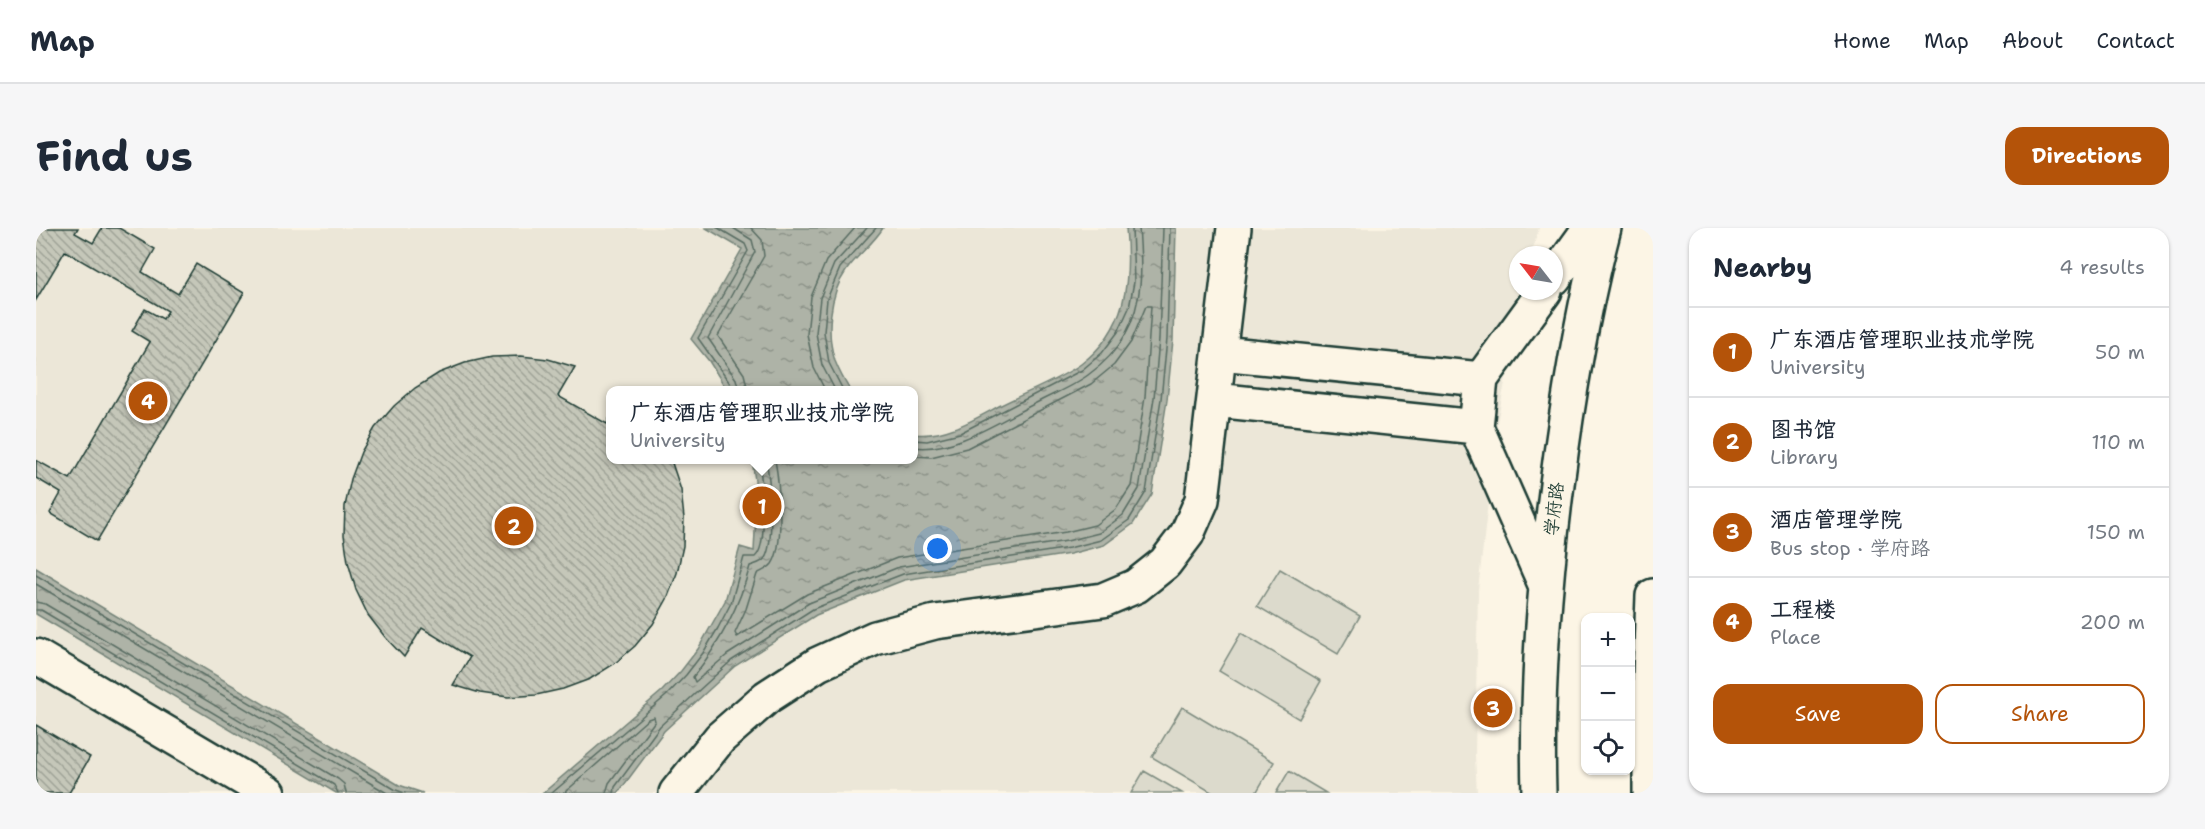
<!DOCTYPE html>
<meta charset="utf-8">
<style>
:root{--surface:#fff;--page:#f6f6f7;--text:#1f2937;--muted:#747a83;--line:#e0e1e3;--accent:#b45309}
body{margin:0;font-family:"Shantell Sans","LXGW WenKai TC",sans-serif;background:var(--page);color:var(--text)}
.controls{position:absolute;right:18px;bottom:18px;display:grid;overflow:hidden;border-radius:12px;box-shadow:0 2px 4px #0004}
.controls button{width:54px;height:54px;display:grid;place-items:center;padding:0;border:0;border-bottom:2px solid var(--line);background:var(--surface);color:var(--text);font:30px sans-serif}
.compass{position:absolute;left:1473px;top:18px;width:54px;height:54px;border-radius:50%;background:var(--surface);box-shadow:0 2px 4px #0004;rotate:301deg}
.you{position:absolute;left:902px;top:321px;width:21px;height:21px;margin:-15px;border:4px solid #fff;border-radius:50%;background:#1a73e8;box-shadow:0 0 0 9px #1a73e833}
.badge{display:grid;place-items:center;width:39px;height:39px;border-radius:50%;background:var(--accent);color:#fff;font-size:20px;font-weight:700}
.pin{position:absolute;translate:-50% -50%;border:3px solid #fff;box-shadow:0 2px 6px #0006}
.popup{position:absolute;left:570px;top:158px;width:312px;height:78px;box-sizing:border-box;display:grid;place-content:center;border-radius:12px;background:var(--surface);filter:drop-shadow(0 2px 4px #0005);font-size:20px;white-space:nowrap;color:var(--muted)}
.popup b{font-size:22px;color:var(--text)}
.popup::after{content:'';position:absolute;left:50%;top:100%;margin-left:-12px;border:12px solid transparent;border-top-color:var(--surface)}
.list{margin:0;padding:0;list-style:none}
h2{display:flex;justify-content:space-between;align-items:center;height:78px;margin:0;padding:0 24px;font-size:26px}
h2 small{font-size:20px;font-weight:400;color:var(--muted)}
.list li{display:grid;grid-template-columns:39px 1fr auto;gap:18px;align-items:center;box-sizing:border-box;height:90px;padding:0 24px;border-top:2px solid var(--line)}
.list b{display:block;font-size:22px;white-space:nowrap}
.list p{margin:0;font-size:20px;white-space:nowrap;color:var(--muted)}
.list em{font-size:20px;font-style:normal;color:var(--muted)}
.actions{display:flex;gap:12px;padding:18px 24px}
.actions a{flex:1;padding:14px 0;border:2px solid var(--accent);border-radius:18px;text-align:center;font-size:21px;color:var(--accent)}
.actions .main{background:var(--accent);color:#fff}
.icon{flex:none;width:33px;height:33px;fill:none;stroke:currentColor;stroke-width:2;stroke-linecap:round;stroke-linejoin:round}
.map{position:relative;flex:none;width:1617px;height:565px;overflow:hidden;border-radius:18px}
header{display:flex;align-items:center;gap:36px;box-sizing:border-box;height:84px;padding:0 30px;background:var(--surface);border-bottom:2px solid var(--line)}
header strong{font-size:28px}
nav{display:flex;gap:33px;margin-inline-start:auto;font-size:21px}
.intro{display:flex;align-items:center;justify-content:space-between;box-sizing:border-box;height:144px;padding:0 36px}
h1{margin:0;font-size:42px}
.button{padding:15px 27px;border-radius:18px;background:var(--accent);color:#fff;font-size:21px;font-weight:700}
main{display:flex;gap:36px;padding:0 36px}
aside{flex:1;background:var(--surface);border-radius:18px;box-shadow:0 2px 4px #0004}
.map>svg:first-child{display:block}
</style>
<header>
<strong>Map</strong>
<nav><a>Home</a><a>Map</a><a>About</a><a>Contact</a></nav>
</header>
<div class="intro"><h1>Find us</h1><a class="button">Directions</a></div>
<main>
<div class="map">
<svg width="1617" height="565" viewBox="0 0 1617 565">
<defs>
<pattern id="water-ripples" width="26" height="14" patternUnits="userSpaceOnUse" patternTransform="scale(1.5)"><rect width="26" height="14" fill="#aeb3a7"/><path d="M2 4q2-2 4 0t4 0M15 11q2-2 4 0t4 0" fill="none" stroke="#8d9389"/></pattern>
<pattern id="building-back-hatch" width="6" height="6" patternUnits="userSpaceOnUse" patternTransform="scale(1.5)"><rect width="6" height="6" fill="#c5c7b9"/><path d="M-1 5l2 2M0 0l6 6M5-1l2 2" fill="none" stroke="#9fa397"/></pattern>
</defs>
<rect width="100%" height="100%" fill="#fcf5e5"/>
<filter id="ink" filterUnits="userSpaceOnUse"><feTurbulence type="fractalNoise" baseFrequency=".0167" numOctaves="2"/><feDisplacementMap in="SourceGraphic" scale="12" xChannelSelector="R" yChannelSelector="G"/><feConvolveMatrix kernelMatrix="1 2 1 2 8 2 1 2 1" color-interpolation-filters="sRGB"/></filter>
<g filter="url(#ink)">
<path fill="#ece7d8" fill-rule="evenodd" d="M0,0H1503L1495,27H1482V63H1487L1461,195L1442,362L1439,528L1441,565H0ZM574,162H878V232H574Z"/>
<path fill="#dcdacc" stroke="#7e8c80" stroke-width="1.5" d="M1244,341L1324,388L1302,426L1221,378Z
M1205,405L1285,453L1263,491L1183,443Z
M1146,479L1238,534L1220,565H1177L1116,529Z
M1108,543L1146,565H1095Z
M1253,543L1290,565H1240Z"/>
<path fill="url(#water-ripples)" stroke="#758479" stroke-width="1.5" d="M670,0H847C837,16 821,27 810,43C793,67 790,106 799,133C803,143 809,154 814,162H691L673,133L655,111L706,21Z
M1090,0H1140L1137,112L1131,172L1116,266L1097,296L1068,317L1034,326L868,352L780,387L699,438L628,503L582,565H507L626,463L645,443L662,421L689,373L704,319L718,323L721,266L716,232H878V206C908,210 937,192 963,178C988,165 1023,152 1045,136C1091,101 1095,53 1090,0Z
M0,340L363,557L387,565H300L0,386Z"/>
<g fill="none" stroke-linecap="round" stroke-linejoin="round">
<path stroke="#586c62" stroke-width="1.5" d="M682,0L709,16L712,23L662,110L693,154L696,162
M697,0L716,12L719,24L672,110L700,151L703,162
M712,162L708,146L682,108L728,28L726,12L715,0
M789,162L778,140L771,106L775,69L790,33L819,0
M799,162L786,137L780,105L784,70L798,36L831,0
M807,162L793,135L788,104L791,71L804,40L840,0
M878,212L891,213L924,205L1046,142L1066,125L1082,104L1093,80L1098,54L1096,0
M878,219C918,225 965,192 1000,175C1017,166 1037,158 1052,147C1066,137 1081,122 1089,107C1108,73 1106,37 1103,0
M730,232C734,250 739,314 729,330C726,335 719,336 714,338C703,380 684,415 657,449L659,454L691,427L773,375L863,339L1031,313L1063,305L1087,287L1103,261L1118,170L1123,111L1127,0
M739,232C743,253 749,318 736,336C732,341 726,343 721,346L710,381L699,405L701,409L771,366L861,330L1030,304L1059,297L1080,281L1095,258L1109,169L1115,78H1110L1095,114L1078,137L1055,156L931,220L895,229L878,228
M0,347L360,562L369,565
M0,356L351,565
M0,374L9,376L302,551L308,556L310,565
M0,382H5L298,557L302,565
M516,565L630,468L650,447L667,425L682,400L695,375L708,329H719C733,318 726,248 722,232
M528,565L612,491L618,489L619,493L573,555L570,565
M578,565L579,559L624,498L695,433L777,381L867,346L1033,320L1065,312L1093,292L1110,264L1125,171L1131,111L1134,0"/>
</g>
<path fill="url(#building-back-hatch)" stroke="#1f3d34" stroke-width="1.5" d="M0,0H42L39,5L57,15L66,0H83L119,21L106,44L142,66L160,36L208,65L61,313L14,285L25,265L0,250V232L34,251L114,114L96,103L109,81L127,91L132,83L29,23L0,72Z
M485,128L512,131L539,139L522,168L571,196L574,189V232H635L645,262L648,290L647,318L641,345L631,371L617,396L599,418L578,436L554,451L527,461L500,467L472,469L444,465L417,457L434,429L386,400L368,429L349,409L332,387L320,362L312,334L308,307L309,278L315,251L325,224L339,200L358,178L379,160L403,145L429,135L456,129Z
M0,497L54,529L33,565H0Z"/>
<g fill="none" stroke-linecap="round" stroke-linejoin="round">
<defs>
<path id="minor" d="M1518,50L1554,0
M1509,63L1445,151L1440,199L1509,356
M1184,125L1445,151
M1179,172L1440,199
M0,428L232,565
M640,565L684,510L731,469L782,436L839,410L899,394L1067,372L1100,358L1129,335L1151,306L1166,272L1198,0"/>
<path id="major" d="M1503,565C1500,461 1508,359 1521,256C1532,169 1546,84 1568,0
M1614,565V446L1617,368"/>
</defs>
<use href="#minor" stroke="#1f3d34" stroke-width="38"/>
<use href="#major" stroke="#1f3d34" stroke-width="38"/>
<use href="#minor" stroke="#fcf5e5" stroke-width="33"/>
<use href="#major" stroke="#fcf5e5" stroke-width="33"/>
</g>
</g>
<g text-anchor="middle" stroke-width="4.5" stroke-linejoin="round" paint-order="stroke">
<g font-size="18" fill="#1f3d34" stroke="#fcf5e5">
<text transform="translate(1518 281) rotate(-83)" y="6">学府路</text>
</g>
</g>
</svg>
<div class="controls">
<button>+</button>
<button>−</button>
<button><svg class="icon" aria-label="locate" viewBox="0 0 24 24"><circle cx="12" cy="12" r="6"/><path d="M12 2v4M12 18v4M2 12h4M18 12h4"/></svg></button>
</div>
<svg class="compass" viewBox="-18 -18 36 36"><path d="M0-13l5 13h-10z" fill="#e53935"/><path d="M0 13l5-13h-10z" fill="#747a83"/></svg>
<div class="you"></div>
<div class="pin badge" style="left:726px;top:278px">1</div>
<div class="popup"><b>广东酒店管理职业技术学院</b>University</div>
<div class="pin badge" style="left:478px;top:298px">2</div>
<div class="pin badge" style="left:1457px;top:480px">3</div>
<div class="pin badge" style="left:112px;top:173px">4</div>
</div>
<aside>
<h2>Nearby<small>4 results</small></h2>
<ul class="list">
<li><span class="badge">1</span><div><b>广东酒店管理职业技术学院</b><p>University</p></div><em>50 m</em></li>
<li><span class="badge">2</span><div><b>图书馆</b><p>Library</p></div><em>110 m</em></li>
<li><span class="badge">3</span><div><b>酒店管理学院</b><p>Bus stop · 学府路</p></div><em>150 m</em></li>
<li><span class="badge">4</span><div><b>工程楼</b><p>Place</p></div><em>200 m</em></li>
</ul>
<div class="actions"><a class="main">Save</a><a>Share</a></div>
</aside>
</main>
